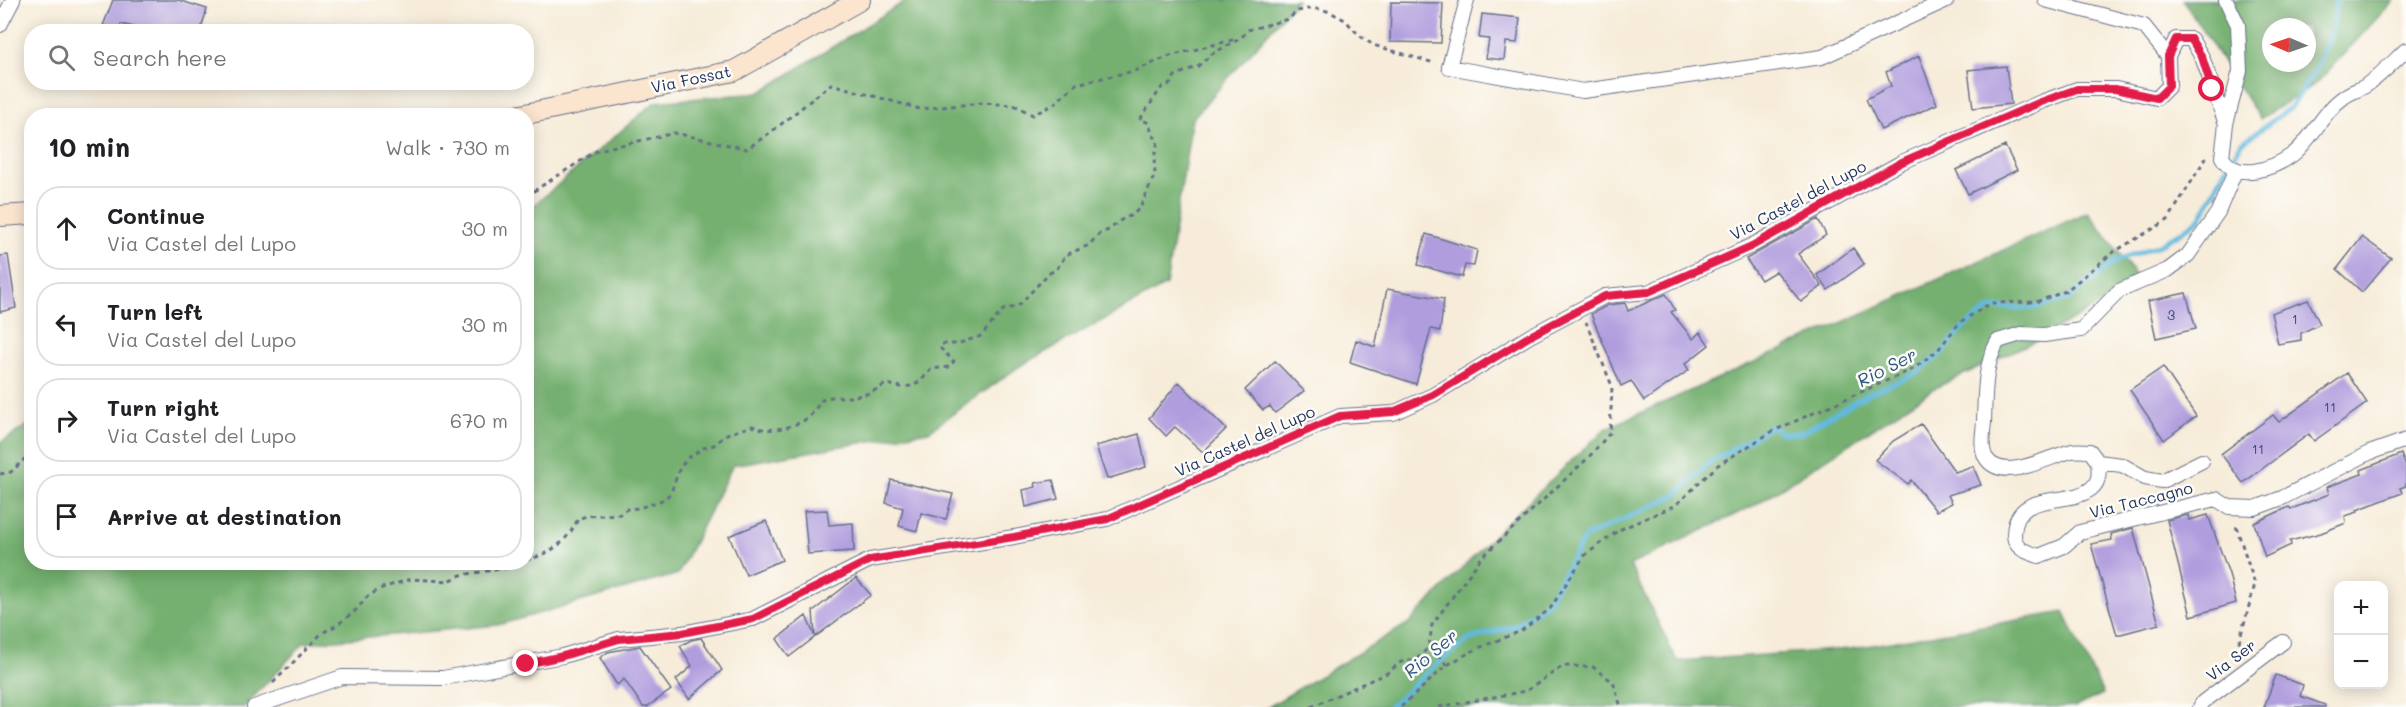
<!DOCTYPE html>
<meta charset="utf-8">
<style>
:root{--surface:#fff;--page:#f6f6f6;--text:#202124;--muted:#757577;--line:#e0e0e0}
body{margin:0;font-family:Mali,sans-serif;background:var(--page);color:var(--text)}
.controls{position:absolute;right:18px;bottom:18px;display:grid;overflow:hidden;border-radius:12px;box-shadow:0 3px 15px #0003}
.controls button{width:54px;height:54px;display:grid;place-items:center;padding:0;border:0;border-bottom:2px solid var(--line);background:var(--surface);color:var(--text);font:30px sans-serif}
.compass{position:absolute;left:2262px;top:18px;width:54px;height:54px;border-radius:50%;background:var(--surface);box-shadow:0 3px 15px #0003;rotate:272deg}
.stop{position:absolute;width:18px;height:18px;margin:-14px;border:4px solid #e11d48;border-radius:50%;background:#fff}
.stop.end{background:#e11d48;border-color:#fff;box-shadow:0 2px 6px #0008}
.list{margin:0;padding:0;list-style:none}
h2{display:flex;justify-content:space-between;align-items:center;height:78px;margin:0;padding:0 24px;font-size:26px}
h2 small{font-size:20px;font-weight:400;color:var(--muted)}
.list li{display:grid;grid-template-columns:39px 1fr auto;gap:18px;align-items:center;box-sizing:border-box;height:84px;margin:0 12px 12px;padding:0 12px;border:2px solid var(--line);border-radius:24px}
.list b{display:block;font-size:22px;white-space:nowrap}
.list p{margin:0;font-size:20px;white-space:nowrap;color:var(--muted)}
.list em{font-size:20px;font-style:normal;color:var(--muted)}
.icon{flex:none;width:33px;height:33px;fill:none;stroke:currentColor;stroke-width:2;stroke-linecap:round;stroke-linejoin:round}
.map{position:relative;flex:none;width:2406px;height:707px;overflow:hidden}
.search{position:absolute;background:var(--surface);box-shadow:0 3px 15px #0003;left:24px;top:24px;width:510px;height:66px;display:flex;align-items:center;gap:15px;box-sizing:border-box;padding:0 21px;border-radius:24px;color:var(--muted);font-size:22px}
.panel{position:absolute;background:var(--surface);box-shadow:0 3px 15px #0003;left:24px;top:108px;width:510px;height:462px;border-radius:24px}
.map>svg:first-child{display:block}
</style>
<div class="map">
<svg width="2406" height="707" viewBox="0 0 2406 707">
<rect width="100%" height="100%" fill="#fdfcf7"/>
<filter id="ink" filterUnits="userSpaceOnUse"><feTurbulence type="fractalNoise" baseFrequency=".0167" numOctaves="2"/><feDisplacementMap in="SourceGraphic" scale="12" xChannelSelector="R" yChannelSelector="G"/><feConvolveMatrix kernelMatrix="1 2 1 2 8 2 1 2 1" color-interpolation-filters="sRGB"/></filter>
<filter id="wash" filterUnits="userSpaceOnUse"><feTurbulence type="fractalNoise" baseFrequency=".008" numOctaves="4" result="noise"/><feDisplacementMap in="SourceGraphic" scale="24" xChannelSelector="R" yChannelSelector="G"/><feGaussianBlur stdDeviation="1.35" result="paint"/><feColorMatrix in="noise" values="0 0 0 0 0 0 0 0 0 0 0 0 0 0 0 0 0 1.4 0 .05"/><feComposite in="paint" operator="in"/></filter>
<g filter="url(#wash)">
<rect width="100%" height="100%" fill="#f7ecd9"/>
<path fill="#74b070" stroke="#487067" stroke-width="1.5" fill-rule="evenodd" d="M907,0H1297L1192,119L1166,285L1020,366L929,431L733,465L678,574L498,625L304,643L244,707H0V443L31,423L32,562H526L527,211L655,102L759,93Z
M2183,0H2394L2317,83L2260,119ZM2271,27H2307V63H2271Z
M2088,212L2140,281L2039,339L1937,387L1755,505L1630,565L1677,661L1850,649L2064,612L2103,694L2075,707H1268L1409,623L1504,525L1605,429Z"/>
<g fill="none" stroke-linecap="round" stroke-linejoin="round">
<path stroke="#61b9de" stroke-width="5" d="M1390,707L1439,662L1470,639L1514,626L1547,603L1585,537L1676,495L1706,465L1772,426L1781,433H1801L1869,393L1917,373L1943,352L1965,326L1991,308H2034L2069,298L2117,260L2155,247L2180,233L2201,218L2223,174L2241,144L2291,107L2318,67L2333,26L2336,0"/>
</g>
<g id="blocks">
<path fill="#b09dde" d="M113,0H178L207,9L200,32H154L121,24L119,30L103,26Z
M1391,2L1443,3L1441,43L1390,42Z
M1482,14L1520,18L1517,43L1506,42L1504,60L1486,58L1489,39L1479,38Z
M1919,56L1937,104L1881,130L1866,99L1891,86L1886,72Z
M2006,66L2011,104L1973,108L1968,70Z
M2005,146L2017,170L1968,194L1956,170Z
M1818,219L1826,235L1798,254L1822,286L1801,302L1776,271L1761,280L1746,259Z
M1426,234L1477,250L1474,266L1465,265L1462,277L1418,265Z
M2362,237L2391,258L2362,292L2337,269Z
M1853,248L1864,264L1828,290L1817,275Z
M8,255L16,308L0,312V256Z
M1387,289L1444,299L1440,331L1431,329L1416,384L1350,362L1356,340L1375,347Z
M2186,293L2196,329L2156,338L2148,301Z
M1666,294L1675,310L1671,312L1693,339L1700,332L1709,345L1685,364L1689,370L1644,401L1631,381L1621,386L1591,314L1608,305L1625,303L1628,311Z
M2308,300L2320,324L2301,333V340L2278,344L2271,313Z
M1275,361L1304,391L1275,413L1270,406L1263,410L1245,390Z
M2163,367L2196,416L2164,440L2130,390Z
M2347,373L2367,403L2314,441L2309,434L2243,483L2221,454L2273,415L2279,422Z
M1179,382L1226,429L1203,452L1175,427L1166,436L1149,418Z
M1921,424L1955,472L1973,466L1981,485L1948,495L1952,503L1936,511L1911,480L1908,484L1875,460L1893,441Z
M1139,434L1146,467L1107,479L1096,446Z
M2401,454L2406,467V486L2400,488L2402,493L2357,510L2358,512L2345,516L2346,523L2321,533L2290,541L2291,545L2265,557L2254,523L2289,507L2291,509L2329,494L2327,487L2362,474L2361,470Z
M891,480L953,494L946,519L921,513L917,531L899,526L903,508L886,503Z
M1053,480L1058,499L1026,507L1023,490L1036,487L1035,483Z
M827,510L829,525L853,523L854,551L808,554L804,511Z
M2188,515L2189,520L2208,515L2229,574L2236,603L2191,616L2167,520Z
M766,521L782,560L746,575L729,536Z
M2133,528L2159,624L2117,635L2091,544L2112,540L2111,534Z
M856,578L871,595L815,637L813,611Z
M806,616L815,637L789,657L777,639Z
M701,638L722,670L689,699L676,680L692,666L680,646L691,640Z
M640,646L671,690L647,707H643L624,679L617,685L600,658L608,652Z
M2276,675L2303,685L2300,696L2325,705V707H2264Z"/>
</g>
</g>
<g filter="url(#ink)">
<use href="#blocks" fill-opacity="0" stroke="#687189" stroke-width="1.5"/>
<g fill="none" stroke-linecap="round" stroke-linejoin="round">
<defs>
<path id="street" d="M1467,0L1449,67L1583,91L1822,57L1947,0
M2045,0L2144,26L2168,56
M2226,0L2238,25L2240,71L2226,124L2222,157C2236,183 2274,168 2292,155C2312,140 2323,111 2344,97C2351,91 2361,90 2368,84C2382,74 2394,61 2406,50
M0,25L13,0
M2202,461L2162,481L2145,478L2122,465L2098,462L2090,451C2084,451 2077,450 2072,451C2049,456 2003,484 1986,458C1980,448 1983,433 1984,422C1985,394 1984,365 1998,341L2021,334L2044,335L2081,330L2119,291L2168,270L2188,255L2218,212L2236,169
M2098,462C2099,472 2100,481 2092,488C2068,508 2016,488 2014,534C2014,549 2027,552 2039,556L2064,546L2080,532L2216,499L2229,507L2255,508L2282,498L2369,453L2406,440
M254,707L342,677L443,678L563,656L619,639L682,633L753,619L870,560L1014,537L1107,519L1340,416L1393,413L1433,395L1530,336L1605,296L1648,292L1751,246L1902,162L2041,102L2077,89H2116L2157,98L2169,86L2168,56L2176,39H2191L2202,57L2226,124
M2200,707L2203,702L2283,642"/>
<path id="secondary" d="M506,116L521,115L734,71L860,0
M0,216L32,214"/>
</defs>
<use href="#street" stroke="#687189" stroke-width="16"/>
<use href="#secondary" stroke="#687189" stroke-width="22"/>
<path stroke="#687189" stroke-width="3" stroke-dasharray="4.5 4.5" stroke-linecap="butt" d="M526,196L598,150L675,133L747,149L779,126L831,84L920,109L983,103L1014,105L1033,115L1054,104L1076,84L1134,71L1170,56L1236,39
M0,474L11,472L32,452
M526,560C551,554 567,542 578,519L586,516L620,514L627,509L639,508L665,499L671,492L680,467L688,458L703,448L714,445L727,434L752,426L766,430L785,428L802,422L810,416L822,400L831,397H851L870,393L886,384L901,387L912,386L921,381L931,369L949,367L954,361L941,349V344H957L981,336L1003,310L1018,306L1049,273L1056,270L1066,255L1089,245L1100,233L1109,230L1121,220L1132,215L1140,208L1155,174L1154,158L1158,141L1152,134L1149,123L1140,119L1162,87L1170,84L1175,76L1198,66L1212,54L1241,38L1248,30L1288,19L1298,11L1307,9H1321L1330,12L1345,20L1359,35L1373,45L1434,63
M2234,660L2255,584L2235,523
M1447,665L1429,647L1432,625L1481,558L1588,458L1610,433L1612,386L1586,322
M273,683L322,633L337,625L355,611L368,596L382,588L411,579L449,581L461,575L507,568L521,562
M1311,707L1387,673L1401,662L1418,658L1426,650L1433,651
M1401,707L1447,665L1476,649L1521,631L1550,609L1584,556L1619,530L1676,505L1718,465L1773,431L1913,369L1938,350L1960,322L1991,303L2036,302L2066,291L2112,253L2168,220L2207,156
M1439,707L1526,691L1563,666L1593,667L1613,682L1621,707"/>
<use href="#street" stroke="#fff" stroke-width="14"/>
<use href="#secondary" stroke="#fbe5cf" stroke-width="20"/>
</g>
</g>
<g fill="none" stroke-linecap="round" stroke-linejoin="round" filter="url(#ink)">
<path stroke="#e11d48" stroke-width="8" d="M526,664L563,656L619,639L682,633L753,619L870,560L1014,537L1107,519L1340,416L1393,412L1433,395L1530,336L1605,296L1648,292L1752,246L1902,162L2041,102L2077,89H2115L2157,98L2169,86L2168,56L2176,39H2191L2202,57L2212,89"/>
</g>
<g text-anchor="middle" stroke-width="5" stroke-linejoin="round" paint-order="stroke">
<g font-size="14" fill="#404a7e">
<text x="2171" y="320">3</text>
<text x="2295" y="324">1</text>
<text x="2330" y="412">11</text>
<text x="2258" y="454">11</text>
</g>
<g font-size="16" fill="#1b2f5e" stroke="#fdfcf7">
<text transform="translate(691 79) rotate(-12)" y="6">Via Fossat</text>
<text transform="translate(1798 200) rotate(-28)" y="6">Via Castel del Lupo</text>
<text transform="translate(1245 441) rotate(-24)" y="6">Via Castel del Lupo</text>
<text transform="translate(2141 500) rotate(-14)" y="6">Via Taccagno</text>
<text transform="translate(2231 660) rotate(-37)" y="6">Via Ser</text>
</g>
<g font-size="18" font-style="italic" fill="#305884" stroke="#fdfcf7">
<text transform="translate(1887 368) rotate(-27)" y="6">Rio Ser</text>
<text transform="translate(1431 654) rotate(-40)" y="6">Rio Ser</text>
</g>
</g>
</svg>
<div class="controls">
<button>+</button>
<button>−</button>
</div>
<svg class="compass" viewBox="-18 -18 36 36"><path d="M0-13l5 13h-10z" fill="#e53935"/><path d="M0 13l5-13h-10z" fill="#757577"/></svg>
<div class="stop" style="left:2212px;top:89px"></div>
<div class="stop end" style="left:526px;top:664px"></div>
<div class="search"><svg class="icon" aria-label="search" viewBox="0 0 24 24"><circle cx="10" cy="10" r="6"/><path d="M15 15l6 6"/></svg>Search here</div>
<section class="panel">
<h2>10 min<small>Walk · 730 m</small></h2>
<ul class="list">
<li><svg class="icon" aria-label="ahead" viewBox="0 0 24 24"><path d="M12 20V5M6 11l6-6 6 6"/></svg><div><b>Continue</b><p>Via Castel del Lupo</p></div><em>30 m</em></li>
<li><svg class="icon" aria-label="left" viewBox="0 0 24 24"><path d="M17 20v-9H6M10 6l-5 5 5 5"/></svg><div><b>Turn left</b><p>Via Castel del Lupo</p></div><em>30 m</em></li>
<li><svg class="icon" aria-label="right" viewBox="0 0 24 24"><path d="M7 20v-9h11M14 6l5 5-5 5"/></svg><div><b>Turn right</b><p>Via Castel del Lupo</p></div><em>670 m</em></li>
<li><svg class="icon" aria-label="arrive" viewBox="0 0 24 24"><path d="M6 21V4h12l-3 4 3 4H6"/></svg><div><b>Arrive at destination</b></div></li>
</ul>
</section>
</div>
